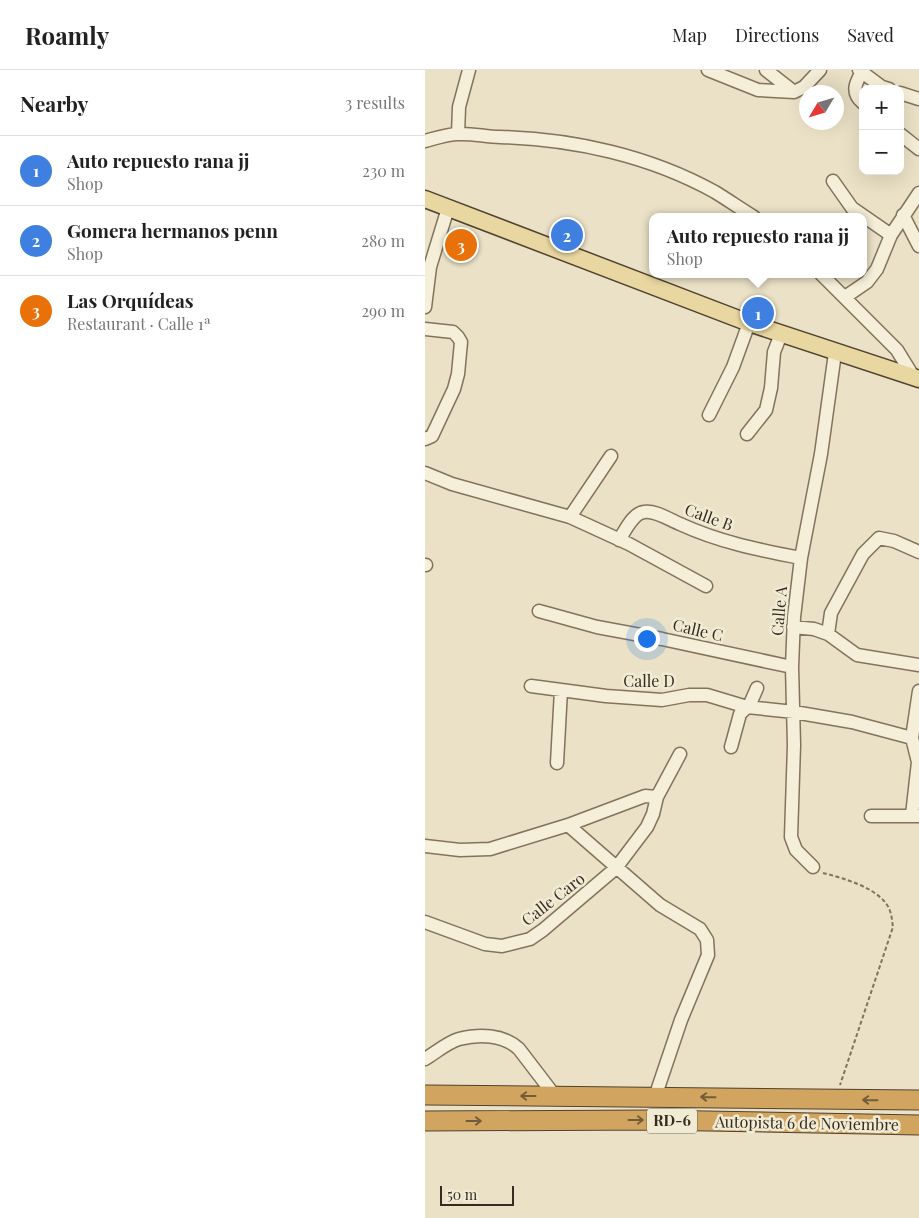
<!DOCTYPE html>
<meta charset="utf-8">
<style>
:root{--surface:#fff;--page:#f2f2f2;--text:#222;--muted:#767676;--line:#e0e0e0;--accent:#8c3833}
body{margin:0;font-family:"Playfair Display",serif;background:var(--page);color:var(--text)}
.controls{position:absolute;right:15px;top:15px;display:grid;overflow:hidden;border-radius:10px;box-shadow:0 5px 20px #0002}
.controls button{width:45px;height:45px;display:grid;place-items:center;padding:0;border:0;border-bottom:1px solid var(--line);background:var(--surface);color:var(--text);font:25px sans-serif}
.compass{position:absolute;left:374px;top:15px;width:45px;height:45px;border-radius:50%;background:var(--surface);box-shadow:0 5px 20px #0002;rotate:232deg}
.scale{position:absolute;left:15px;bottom:12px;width:74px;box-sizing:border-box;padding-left:5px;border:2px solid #352b20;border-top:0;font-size:14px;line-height:18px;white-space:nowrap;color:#352b20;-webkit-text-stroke:4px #f2ebd4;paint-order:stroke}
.you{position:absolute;left:221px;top:568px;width:18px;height:18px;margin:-12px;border:4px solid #fff;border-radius:50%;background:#1a73e8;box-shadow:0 0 0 8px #1a73e833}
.badge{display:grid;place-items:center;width:32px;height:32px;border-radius:50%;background:var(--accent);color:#fff;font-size:16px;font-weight:700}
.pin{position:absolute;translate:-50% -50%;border:2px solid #fff;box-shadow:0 1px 5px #0006}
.popup{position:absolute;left:224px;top:143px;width:218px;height:65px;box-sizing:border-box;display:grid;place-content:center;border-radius:10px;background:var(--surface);filter:drop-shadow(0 1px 4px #0005);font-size:16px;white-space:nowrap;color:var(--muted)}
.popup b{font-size:19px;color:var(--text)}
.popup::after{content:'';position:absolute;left:50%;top:100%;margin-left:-10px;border:10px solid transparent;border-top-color:var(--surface)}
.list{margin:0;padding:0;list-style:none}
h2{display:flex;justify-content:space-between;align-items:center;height:65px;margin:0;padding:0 20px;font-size:21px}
h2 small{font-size:16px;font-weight:400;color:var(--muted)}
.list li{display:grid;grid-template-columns:32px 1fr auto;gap:15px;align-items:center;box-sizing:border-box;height:70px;padding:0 20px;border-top:1px solid var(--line)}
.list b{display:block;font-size:19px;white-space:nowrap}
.list p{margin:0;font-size:16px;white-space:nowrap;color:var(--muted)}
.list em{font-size:16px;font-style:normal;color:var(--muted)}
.map{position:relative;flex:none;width:494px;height:1148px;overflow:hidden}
header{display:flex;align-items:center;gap:30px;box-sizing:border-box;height:70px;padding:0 25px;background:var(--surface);border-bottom:1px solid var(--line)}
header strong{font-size:24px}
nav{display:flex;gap:28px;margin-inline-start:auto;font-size:18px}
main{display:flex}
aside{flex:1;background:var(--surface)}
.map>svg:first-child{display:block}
</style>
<header>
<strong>Roamly</strong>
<nav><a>Map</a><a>Directions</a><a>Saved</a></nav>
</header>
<main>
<aside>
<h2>Nearby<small>3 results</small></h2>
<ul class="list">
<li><span class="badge" style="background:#3f7fe0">1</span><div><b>Auto repuesto rana jj</b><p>Shop</p></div><em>230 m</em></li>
<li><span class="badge" style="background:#3f7fe0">2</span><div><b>Gomera hermanos penn</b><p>Shop</p></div><em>280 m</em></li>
<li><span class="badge" style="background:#e8710a">3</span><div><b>Las Orquídeas</b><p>Restaurant · Calle 1ª</p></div><em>290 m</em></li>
</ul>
</aside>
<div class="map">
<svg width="494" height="1148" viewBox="0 0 494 1148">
<rect width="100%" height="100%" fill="#eae1c6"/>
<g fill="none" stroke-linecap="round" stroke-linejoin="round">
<defs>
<path id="minor" d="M283,0L333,20L369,22L379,17L395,0
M341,0L369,22
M434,0L457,17L464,19
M475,23L494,29
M438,33C425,22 431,12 438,0
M33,64L34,37L44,0
M475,64L494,79
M0,71C11,68 23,64 33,64C47,63 61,67 75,67C149,69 225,86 290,122C303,130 316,139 329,147
M408,111L427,138L466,165
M478,145L494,176
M396,204L472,280L488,306
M420,227L442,212L452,199L466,165L494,123
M0,237L5,197L23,138
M0,259L28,262L33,267L36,272L33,304L29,319L7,366L0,369
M284,345L308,297L324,253
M322,364L341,340L346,318L349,282L356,264
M0,403L27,414L145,447L204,474L281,516
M145,447L186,386
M194,470C200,461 208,443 219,442C230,440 245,450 255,454C294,472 334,480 376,488
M0,495H1
M114,541L172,557L237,569L367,597
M368,557L389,559L403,564L432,585L494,595
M403,564L406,543L438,484L454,468L469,471L494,482
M106,616L181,626L237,630L264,625H282L322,637L369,642L427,652L487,668
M306,677L315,644L325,634L332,618
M132,693L136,620
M487,745L493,692L487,668L494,621
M446,746H494
M143,755L235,835L275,859L282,870L283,885L256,950L230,1027
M0,776L35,780L65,779L143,755L220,726L232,727
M388,797L371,780L366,767L369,675L367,597L369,547L376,488L396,384L410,283
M0,852L60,874L77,876L105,869L118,860L191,798L222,757L228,744L232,727L255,684
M0,989C10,983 23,972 34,969C54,964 78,964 94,979L130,1026"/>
<path id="major" d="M0,129L324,253L494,309"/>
<path id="highway" d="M0,1025L494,1030
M0,1051L226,1050L494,1055"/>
</defs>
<use href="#minor" stroke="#83735d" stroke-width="15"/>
<use href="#major" stroke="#514231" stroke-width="19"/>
<use href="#highway" stroke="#514231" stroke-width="21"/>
<path stroke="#83735d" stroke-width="2" stroke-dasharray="4 2.5" stroke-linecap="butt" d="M398,803C418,808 458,819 465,841C467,846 467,852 468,857L415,1015"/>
<use href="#minor" stroke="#f5eed8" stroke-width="12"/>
<use href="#major" stroke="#e9d7a1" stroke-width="16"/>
<use href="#highway" stroke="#d1a55f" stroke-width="19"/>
</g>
<defs><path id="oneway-shaft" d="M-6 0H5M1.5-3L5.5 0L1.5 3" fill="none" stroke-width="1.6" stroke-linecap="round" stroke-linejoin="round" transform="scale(1.25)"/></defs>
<g stroke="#735c39">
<use href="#oneway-shaft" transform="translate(103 1026) rotate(-180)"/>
<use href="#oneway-shaft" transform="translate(283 1027) rotate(-179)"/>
<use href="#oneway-shaft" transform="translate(445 1030) rotate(-179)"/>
<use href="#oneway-shaft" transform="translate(211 1050)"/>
<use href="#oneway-shaft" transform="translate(49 1051)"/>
</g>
<g text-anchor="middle" stroke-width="5" stroke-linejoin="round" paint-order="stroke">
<rect fill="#f2ebd4" stroke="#6e6556" stroke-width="1" x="222" y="1038.5" width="50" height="25" rx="4"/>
<g font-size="15" font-weight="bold" fill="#352b20">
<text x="247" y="1056">RD-6</text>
</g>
<g font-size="16" fill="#352b20" stroke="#f2ebd4">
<text transform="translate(284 447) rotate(20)" y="6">Calle B</text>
<text transform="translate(354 541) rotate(-85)" y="6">Calle A</text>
<text transform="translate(273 560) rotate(13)" y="6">Calle C</text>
<text x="224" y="617">Calle D</text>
<text transform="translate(128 829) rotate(-38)" y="6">Calle Caro</text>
<text transform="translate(382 1053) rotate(1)" y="6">Autopista 6 de Noviembre</text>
</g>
</g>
</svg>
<div class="controls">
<button>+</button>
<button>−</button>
</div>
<svg class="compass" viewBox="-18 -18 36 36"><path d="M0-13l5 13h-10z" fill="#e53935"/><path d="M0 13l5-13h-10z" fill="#767676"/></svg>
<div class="scale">50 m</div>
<div class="you"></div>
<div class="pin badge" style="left:333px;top:243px;background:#3f7fe0">1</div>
<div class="popup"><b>Auto repuesto rana jj</b>Shop</div>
<div class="pin badge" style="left:142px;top:165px;background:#3f7fe0">2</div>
<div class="pin badge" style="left:36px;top:175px;background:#e8710a">3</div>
</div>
</main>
